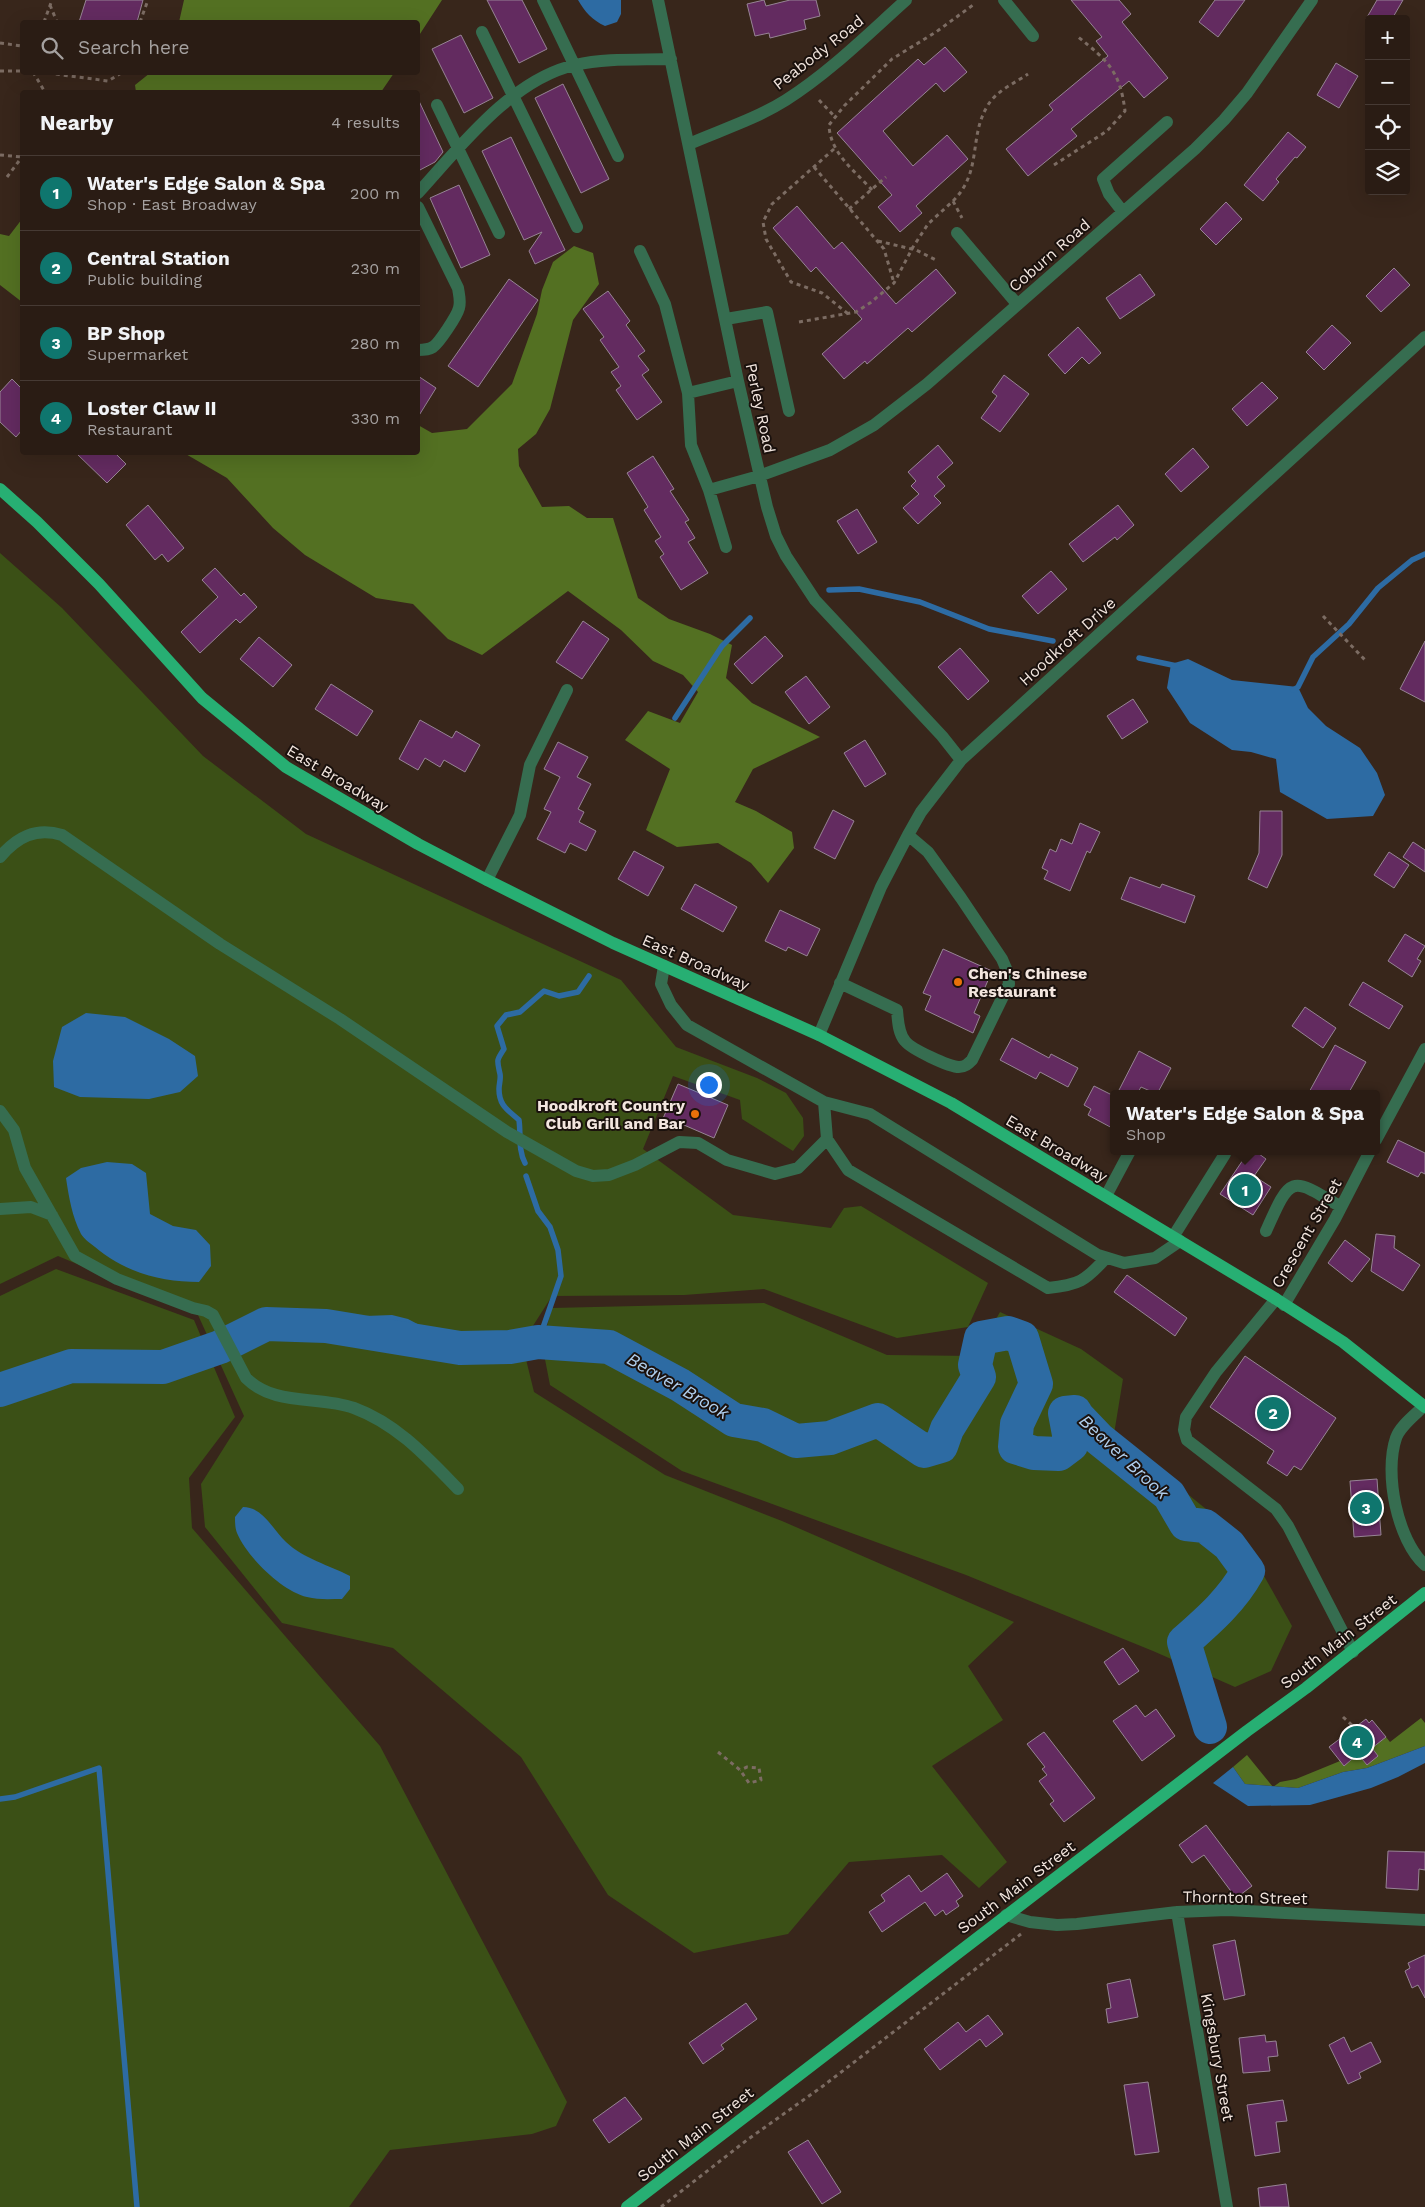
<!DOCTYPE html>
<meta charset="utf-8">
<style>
:root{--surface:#2a1c14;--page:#32251d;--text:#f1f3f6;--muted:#a5a1a0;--line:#463a34;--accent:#0f766e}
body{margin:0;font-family:"Work Sans",sans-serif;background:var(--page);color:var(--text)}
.controls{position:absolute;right:15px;top:15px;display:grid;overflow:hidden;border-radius:5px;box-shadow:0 5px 20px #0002}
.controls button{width:45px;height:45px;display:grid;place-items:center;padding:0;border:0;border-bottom:1px solid var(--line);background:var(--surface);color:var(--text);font:25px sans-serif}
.you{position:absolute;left:708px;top:1084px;width:18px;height:18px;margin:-12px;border:4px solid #fff;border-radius:50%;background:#1a73e8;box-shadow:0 0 0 8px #1a73e833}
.badge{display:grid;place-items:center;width:32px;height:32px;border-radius:50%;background:var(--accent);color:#fff;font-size:16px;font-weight:700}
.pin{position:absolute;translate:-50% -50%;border:2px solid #fff;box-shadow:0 1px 5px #0006}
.popup{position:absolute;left:1110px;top:1090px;width:270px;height:65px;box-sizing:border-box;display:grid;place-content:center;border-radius:5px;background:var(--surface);filter:drop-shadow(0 1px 4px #0005);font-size:16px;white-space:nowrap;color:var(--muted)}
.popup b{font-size:19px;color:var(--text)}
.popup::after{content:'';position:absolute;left:50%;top:100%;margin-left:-10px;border:10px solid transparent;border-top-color:var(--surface)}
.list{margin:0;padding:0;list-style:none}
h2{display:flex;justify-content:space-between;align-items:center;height:65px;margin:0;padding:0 20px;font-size:21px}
h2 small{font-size:16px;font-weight:400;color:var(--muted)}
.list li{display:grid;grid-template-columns:32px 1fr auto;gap:15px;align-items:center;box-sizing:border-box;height:75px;padding:0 20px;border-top:1px solid var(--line)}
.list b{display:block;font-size:19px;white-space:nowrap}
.list p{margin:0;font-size:16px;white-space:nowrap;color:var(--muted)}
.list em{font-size:16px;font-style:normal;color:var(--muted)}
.icon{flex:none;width:28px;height:28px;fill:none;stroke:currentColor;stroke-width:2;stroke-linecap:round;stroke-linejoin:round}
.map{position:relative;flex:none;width:1425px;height:2207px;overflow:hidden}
.search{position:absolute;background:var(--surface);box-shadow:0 5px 20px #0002;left:20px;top:20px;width:400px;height:55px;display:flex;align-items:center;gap:12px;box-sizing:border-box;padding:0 18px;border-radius:5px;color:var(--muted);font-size:19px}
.panel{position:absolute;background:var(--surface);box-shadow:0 5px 20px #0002;left:20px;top:90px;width:400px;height:365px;border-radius:5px}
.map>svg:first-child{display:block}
</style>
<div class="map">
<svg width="1425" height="2207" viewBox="0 0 1425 2207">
<rect width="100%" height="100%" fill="#38261b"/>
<path fill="#3b5016" d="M0,553L62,608L203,756L306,834L621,980L676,1047L757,1078L786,1093L803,1118L804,1136L793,1151L742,1119L740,1100L673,1076L643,1149L733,1215L831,1228L844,1208L861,1206L988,1283L968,1327L897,1338L764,1289L684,1295L552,1296L522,1343L534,1392L665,1475L782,1521L1014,1622L968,1666L1003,1720L932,1766L1007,1862L979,1888L942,1855L849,1862L788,1934L694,1953L608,1895L521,1757L393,1648L282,1623L205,1527L201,1484L244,1416L198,1315L58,1256L0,1284Z
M56,1269L194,1320L235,1417L189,1478L192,1528L380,1746L567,2102L556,2126L532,2134L390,2150L349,2207H0V1296Z
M764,1303L887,1355L975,1356L1000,1312L1081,1349L1123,1379L1114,1434L1244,1540L1292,1626L1271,1671L1235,1687L1153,1651L966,1575L682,1471L550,1385L542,1344L552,1308Z"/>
<path fill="#537022" d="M184,0H442L418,37V22H179Z
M150,73V72L394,73L381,92H136L135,85Z
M22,219V302L0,285V234L9,236Z
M574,246L593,253L599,284L573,320L550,409L536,434L518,449L519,466L542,507L569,506L587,518H613L638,598L669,619L710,634L732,645L726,678L752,703L820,737L753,769L735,802L756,811L792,832L794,848L768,883L751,863L718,843L677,847L646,830L670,769L625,740L648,711L680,723L698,692L683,675L653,661L621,630L568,591L482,655L448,639L413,604L376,598L305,555L273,528L227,478L184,453L418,452V425L432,433L467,429L512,384L537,314L542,290L553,262Z
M1421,1718L1425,1723V1746L1367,1768L1343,1772L1298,1788L1245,1784L1233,1767L1247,1755L1273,1787L1280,1782L1296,1779L1340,1761L1344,1766L1358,1754L1367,1765L1378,1756L1372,1748L1386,1737L1390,1742Z"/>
<path fill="#2d6ba3" d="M578,0H621V14L617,22L605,26C592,20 585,12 578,0Z
M1188,659L1232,680L1298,687L1308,708L1326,726L1360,748L1377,773L1385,795L1373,816L1327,819L1280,792L1276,759L1251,752L1232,750L1190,723L1167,688L1171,664Z
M86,1013L125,1017L169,1039L195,1056L198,1076L180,1092L149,1099L80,1097L54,1087L53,1061L62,1027Z
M107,1162L132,1164L146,1173L150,1214L173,1226L196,1230L210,1245L211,1266L199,1282C161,1282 124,1272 95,1247C90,1243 84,1239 81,1234C72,1216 69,1198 66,1178L81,1168Z
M392,1315L408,1319L427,1329L466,1341L488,1343L533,1338L535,1355L521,1354L473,1361L394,1335L373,1333L327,1342L275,1334L280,1321L294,1319L342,1321L365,1316Z
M243,1507C263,1507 273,1530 286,1542C304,1559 329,1565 350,1576V1589L342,1599C330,1599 318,1600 307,1597C282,1591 247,1557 237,1533C235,1528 235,1522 235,1517Z
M1425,1746V1763L1398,1777L1371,1788L1310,1805L1248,1806L1213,1783L1233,1767L1245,1784L1298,1788L1343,1772L1367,1768Z"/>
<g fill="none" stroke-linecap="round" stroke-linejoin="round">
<path stroke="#2d6ba3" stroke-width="5.5" d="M829,590L859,589L920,602L989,629L1053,641
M1139,658L1177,666
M1293,690L1298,687L1313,657L1349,624L1378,588L1412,560L1425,554
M675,718L722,646L750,618
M525,1163C518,1150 521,1135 519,1120C508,1110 499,1106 499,1089C499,1084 501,1079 500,1074C497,1060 496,1061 504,1049L497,1026L506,1015L520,1012L544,991L559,996L578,992L589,976
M526,1176L538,1211L550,1227L558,1250L561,1276L538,1342
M0,1799L15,1797L99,1768L137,2207"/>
<path stroke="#2d6ba3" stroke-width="34" d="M0,1390L71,1366L163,1367L220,1347L266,1324L326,1326L460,1348L510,1347L538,1342L609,1347L680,1385L734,1420L763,1425L796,1441L830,1438L878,1420L924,1451L941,1446L947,1429L979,1377L975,1365L981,1338L1008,1333L1022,1338L1036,1384L1017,1424L1015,1447L1034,1453L1059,1454L1071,1445L1065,1413L1075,1412L1077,1416L1099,1439L1169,1495L1186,1524L1205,1526L1229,1545L1248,1571C1232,1600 1209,1620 1184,1642L1210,1727"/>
</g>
<path fill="#632b60" stroke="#978495" d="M86,0H143L137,22H79Z
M487,0H522L547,49L519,63Z
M764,0L766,6L790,0H816L820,16L804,20L806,29L770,38L769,33L755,36L747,4Z
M1071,0H1119L1131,14L1122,22L1168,78L1144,98L1129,81L1071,129L1077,136L1028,176L1006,149L1053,110L1049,105L1108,56L1096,41L1102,37Z
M1215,0H1245L1218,37L1199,22Z
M1377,0H1403L1392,19H1366Z
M461,35L493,98L464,113L432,49Z
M945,47L967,72L944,92L936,83L883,131L913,166L947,135L968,159L916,206L922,213L900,232L878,207L892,195L837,133L918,59L924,65Z
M1336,63L1358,76L1339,108L1317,95Z
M563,84L609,179L581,193L535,98Z
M418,99L443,152L435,162L418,171Z
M1288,132L1306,147L1297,158L1295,157L1276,179L1279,182L1263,201L1244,185Z
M511,137L565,250L535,264L529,251L542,232L524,240L482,151Z
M459,185L490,255L461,268L430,198Z
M1226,202L1242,219L1216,245L1200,229Z
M797,206L834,249L842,242L896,304L936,269L956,293L912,332L908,328L867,364L865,361L844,379L822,354L862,319L816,267L811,272L773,228Z
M1394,268L1410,285L1381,312L1366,296Z
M1140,274L1155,295L1120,319L1106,298Z
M509,279L538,300L478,387L448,366Z
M608,291L630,321L626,325L645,351L638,356L649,370L642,375L662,402L637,420L616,390L621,386L611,372L619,367L600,340L604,337L583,309Z
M1332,325L1351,343L1324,370L1306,352Z
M1078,327L1101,353L1089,364L1082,357L1065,374L1048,355Z
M1004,375L1029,394L1000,432L981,418L997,396L992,392Z
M418,376L436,388L418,417Z
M12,379L22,389V430L16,437L0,422V392Z
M1262,382L1278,398L1247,426L1232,409Z
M938,445L953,463L937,477L945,486L934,496L941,503L918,524L903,508L919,494L911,486L916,481L908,472Z
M1193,448L1209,467L1181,492L1165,474Z
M75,452H114L126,464L107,483Z
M653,456L674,489L670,491L689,520L685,522L695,538L688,542L708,573L681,590L660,557L664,554L655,541L661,537L644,510L648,507L627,473Z
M148,505L184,548L168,562L162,554L155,560L126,525Z
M1118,505L1134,525L1117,540L1115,537L1083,562L1069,544Z
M857,509L877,542L858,554L837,521Z
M215,568L241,596L244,593L257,607L240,623L236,619L200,653L181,632L218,597L202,580Z
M1051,571L1067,589L1038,614L1022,596Z
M583,621L609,639L582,679L556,662Z
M765,636L783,656L752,684L734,664Z
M259,637L292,665L273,687L240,659Z
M1425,641V702L1400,689Z
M960,648L989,681L968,700L938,667Z
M806,676L830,707L809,724L785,692Z
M331,684L373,711L357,736L315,709Z
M1133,699L1148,722L1122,739L1107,716Z
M420,720L452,738L456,731L480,745L465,772L444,760L440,767L425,758L418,770L399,759Z
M865,740L886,774L865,787L844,753Z
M558,742L588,757L577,777L591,784L578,809L584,812L579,822L596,831L586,851L570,843L565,853L537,839L551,812L544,809L560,777L544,769Z
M833,810L854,821L835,859L814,848Z
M1260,811H1282V855L1267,888L1248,879L1259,853Z
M1080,823L1100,832L1090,853L1087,851L1070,891L1044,879L1048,871L1042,868L1050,849L1056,852L1061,839L1072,844Z
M1413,842L1425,850V872L1403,857Z
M634,851L664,867L648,896L618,879Z
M1389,852L1409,865L1394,888L1374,875Z
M1130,877L1160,888L1162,884L1195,896L1185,923L1121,899Z
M695,884L737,907L723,932L681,909Z
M780,910L820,929L807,956L788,947L786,951L765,941Z
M1405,934L1425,946L1417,959L1421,961L1412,977L1388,961Z
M943,949L992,971L974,1013L980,1016L973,1033L925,1010L931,996L923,993Z
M1363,982L1403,1006L1389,1029L1349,1005Z
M1305,1007L1336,1028L1323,1048L1292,1026Z
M1012,1038L1049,1058L1051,1054L1078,1068L1068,1087L1040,1072L1036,1079L1000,1060Z
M1335,1045L1366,1062L1348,1094H1308Z
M1139,1051L1171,1068L1157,1094L1141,1087L1137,1094H1117Z
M678,1084L728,1105L714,1138L677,1122L674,1128L661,1123Z
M1094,1086L1114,1096V1129L1088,1115L1091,1109L1084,1105Z
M1398,1140L1425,1153V1174L1421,1172L1418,1177L1387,1162Z
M1249,1151H1255L1266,1159L1254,1176L1271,1187L1253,1215L1220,1194Z
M1376,1234L1395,1236L1394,1248L1420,1265L1403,1291L1371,1271Z
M1345,1240L1370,1259L1352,1282L1328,1263Z
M1127,1275L1187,1318L1175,1336L1114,1292Z
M1245,1356L1336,1418L1301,1470L1294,1466L1287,1476L1267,1463L1274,1451L1210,1407Z
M1377,1479L1381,1535L1354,1537L1350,1481Z
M1123,1648L1139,1671L1119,1685L1104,1662Z
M1136,1705L1145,1717L1156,1709L1175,1736L1142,1761L1113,1721Z
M1366,1719L1369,1723L1372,1720L1386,1737L1372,1748L1378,1756L1367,1765L1358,1754L1344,1766L1329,1747Z
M1044,1732L1095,1798L1064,1822L1050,1804L1054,1801L1039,1781L1047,1775L1042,1769L1045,1767L1027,1744Z
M1206,1825L1252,1886L1236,1898L1204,1855L1192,1863L1179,1845Z
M1388,1851L1425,1852V1870L1419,1869L1418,1890L1386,1888Z
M947,1873L963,1896L956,1901L959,1906L946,1915L943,1910L935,1916L925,1902L882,1932L869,1912L885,1901L881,1895L909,1875L921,1892Z
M1235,1940L1245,1995L1224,2000L1213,1945Z
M1425,1955V1998L1418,1985L1412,1988L1405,1971L1410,1968L1408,1963Z
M1130,1979L1138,2017L1108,2023L1106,2009L1111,2008L1107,1984Z
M746,2003L757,2019L721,2045L724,2049L703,2064L689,2043Z
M988,2015L1003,2034L986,2047L980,2039L940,2070L924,2049L958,2022L966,2032Z
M1265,2035L1266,2042L1276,2041L1278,2056L1268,2057L1270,2071L1243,2073L1239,2038Z
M1344,2037L1351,2052L1371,2042L1381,2062L1359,2073L1361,2078L1348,2084L1329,2045Z
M1148,2082L1159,2152L1135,2155L1124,2085Z
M625,2097L642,2119L609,2143L593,2120Z
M1283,2100L1287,2121L1276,2122L1280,2152L1255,2156L1247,2105Z
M808,2140L841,2192L822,2204L788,2152Z
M1286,2184L1289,2207H1260L1258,2188Z"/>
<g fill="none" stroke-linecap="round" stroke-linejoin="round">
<path stroke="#7c6c63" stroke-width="3" stroke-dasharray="4 4" stroke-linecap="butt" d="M50,5L57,22
M44,22L52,0
M140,22L148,0
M0,43L22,46
M0,71H22
M33,72L45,92
M40,72L108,81L123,72
M819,100L835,117
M834,149L772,204L763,222L766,239L791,282L822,293L847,313
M0,155L22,157
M1054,165L1107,131L1125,111C1120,71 1108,61 1077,36
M814,167L884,249L894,283
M7,177L22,157
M872,190C854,170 830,153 829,125L844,106L892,59L936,32L973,5
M953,201C983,171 968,137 988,105C996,91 1015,83 1028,74
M849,209L886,177
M878,241L916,250L936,260
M799,322L856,312L870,303L894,283L913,247L928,224L953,201L962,218
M1323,616L1366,661
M1343,1717L1354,1727
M718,1752L740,1770L749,1783L761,1780L759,1768L747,1767L740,1770
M661,2207L747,2140L823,2086L1021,1934"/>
<path stroke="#366d50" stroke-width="12" d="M543,0L618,156
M658,0L738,381L767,507L776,536L786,556L815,600L942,736L961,760
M1004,0L1033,36
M482,32L577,227
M437,105L499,233
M689,144C721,130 756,119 786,100C830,72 868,34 906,0
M418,193C460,147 512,79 575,65C606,58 639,60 671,59
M418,207L458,288C459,295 461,301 459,308C457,316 439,343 433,347C428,350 423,350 418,350
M1123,212L1109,194L1103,179L1167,122
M957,233L1017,304
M640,251L665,304L688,393L691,445L709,490L726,547
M726,319L767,312L789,411
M688,393L738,381
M709,490L759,476L830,450L874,425L927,384L1195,149L1224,120L1247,93L1312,0
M0,857C17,837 36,827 62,835L220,944L340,1019L507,1132L576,1171L593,1176L609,1175L635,1165L679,1142L698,1143L727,1160L775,1174L798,1168L827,1139
M487,880L520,815L530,765L567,690
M664,966L661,984L671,1005L687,1025L824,1102L870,1114L1098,1255L1124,1263L1155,1258L1180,1241
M840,983L897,1010C898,1020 898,1033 905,1041C911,1049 949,1067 959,1067C965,1067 968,1064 972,1060L1009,984L1008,973L1002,959L961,898L928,852L908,835
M819,1035L881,887L908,835L921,812L961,760L1425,337
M824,1102L827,1139L848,1170L1048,1288C1079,1285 1085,1281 1106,1258
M0,1111L14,1130L25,1168L75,1256L117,1279L193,1308L206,1311L213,1315L246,1378C275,1407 318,1395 354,1408C397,1424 426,1456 458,1489
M1376,1140L1425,1049
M1106,1196L1130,1151
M0,1209L31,1207L52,1215
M1266,1231C1291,1175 1290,1176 1341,1207
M1173,1237L1225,1154
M1276,1299L1216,1372L1186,1417L1184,1430L1187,1440L1276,1509L1288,1526L1353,1652
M1284,1305L1335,1219L1370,1151
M1424,1406C1415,1415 1400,1426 1396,1438C1384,1473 1397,1540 1425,1565
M1177,1912L1227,2207
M1006,1915L1030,1922L1057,1925L1077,1924L1177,1912L1227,1910L1425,1920"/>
<path stroke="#27af73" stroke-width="12" d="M0,489L37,522L99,584L202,698L286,767L418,844L487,880L613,943L819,1035L951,1103L1276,1299L1343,1342L1425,1407
M627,2207L1247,1731L1306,1688L1425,1593"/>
</g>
<g fill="#e8710a" stroke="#1a110d" stroke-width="2">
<circle cx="958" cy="982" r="5"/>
<circle cx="695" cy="1114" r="5"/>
</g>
<g text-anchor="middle" stroke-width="4" stroke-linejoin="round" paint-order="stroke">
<g font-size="16" fill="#f3e6df" stroke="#1a110d">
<text transform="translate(818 52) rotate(-38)" y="6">Peabody Road</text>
<text transform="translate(1049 255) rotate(-41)" y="6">Coburn Road</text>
<text transform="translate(761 408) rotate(78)" y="6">Perley Road</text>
<text transform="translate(1067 641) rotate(-42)" y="6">Hoodkroft Drive</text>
<text transform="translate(338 778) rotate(31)" y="6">East Broadway</text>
<text transform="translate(696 962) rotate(24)" y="6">East Broadway</text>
<text transform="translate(1057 1148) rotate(31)" y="6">East Broadway</text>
<text transform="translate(1306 1233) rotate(-60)" y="6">Crescent Street</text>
<text transform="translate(1338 1641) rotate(-38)" y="6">South Main Street</text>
<text transform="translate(1016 1887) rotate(-37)" y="6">South Main Street</text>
<text transform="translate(1245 1897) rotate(1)" y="6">Thornton Street</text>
<text transform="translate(1218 2057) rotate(80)" y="6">Kingsbury Street</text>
<text transform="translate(695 2134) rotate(-38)" y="6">South Main Street</text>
</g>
<g font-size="16" font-weight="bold" fill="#f3e6df" stroke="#1a110d" text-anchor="start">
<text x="968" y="979">Chen's Chinese<tspan x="968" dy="18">Restaurant</tspan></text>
<text x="685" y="1111" text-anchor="end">Hoodkroft Country<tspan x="685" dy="18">Club Grill and Bar</tspan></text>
</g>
<g font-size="18" font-style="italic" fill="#b0cfee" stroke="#1a110d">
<text transform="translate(678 1386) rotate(30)" y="6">Beaver Brook</text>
<text transform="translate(1124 1457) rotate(43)" y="6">Beaver Brook</text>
</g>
</g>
</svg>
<div class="controls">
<button>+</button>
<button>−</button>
<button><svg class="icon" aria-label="locate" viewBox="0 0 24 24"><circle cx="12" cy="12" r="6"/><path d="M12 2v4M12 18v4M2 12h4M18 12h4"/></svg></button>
<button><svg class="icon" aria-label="layers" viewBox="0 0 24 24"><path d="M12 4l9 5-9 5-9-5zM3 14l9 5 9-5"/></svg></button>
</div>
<div class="you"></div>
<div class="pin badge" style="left:1245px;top:1190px">1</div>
<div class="popup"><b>Water's Edge Salon &amp; Spa</b>Shop</div>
<div class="pin badge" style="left:1273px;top:1413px">2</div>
<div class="pin badge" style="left:1366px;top:1508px">3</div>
<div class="pin badge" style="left:1357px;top:1742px">4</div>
<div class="search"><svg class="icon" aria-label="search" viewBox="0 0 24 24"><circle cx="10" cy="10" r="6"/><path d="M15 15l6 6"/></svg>Search here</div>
<section class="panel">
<h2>Nearby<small>4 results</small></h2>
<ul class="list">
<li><span class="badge">1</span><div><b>Water's Edge Salon &amp; Spa</b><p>Shop · East Broadway</p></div><em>200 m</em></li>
<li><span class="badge">2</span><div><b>Central Station</b><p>Public building</p></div><em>230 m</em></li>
<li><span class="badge">3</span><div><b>BP Shop</b><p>Supermarket</p></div><em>280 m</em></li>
<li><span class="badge">4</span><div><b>Loster Claw II</b><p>Restaurant</p></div><em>330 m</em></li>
</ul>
</section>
</div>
